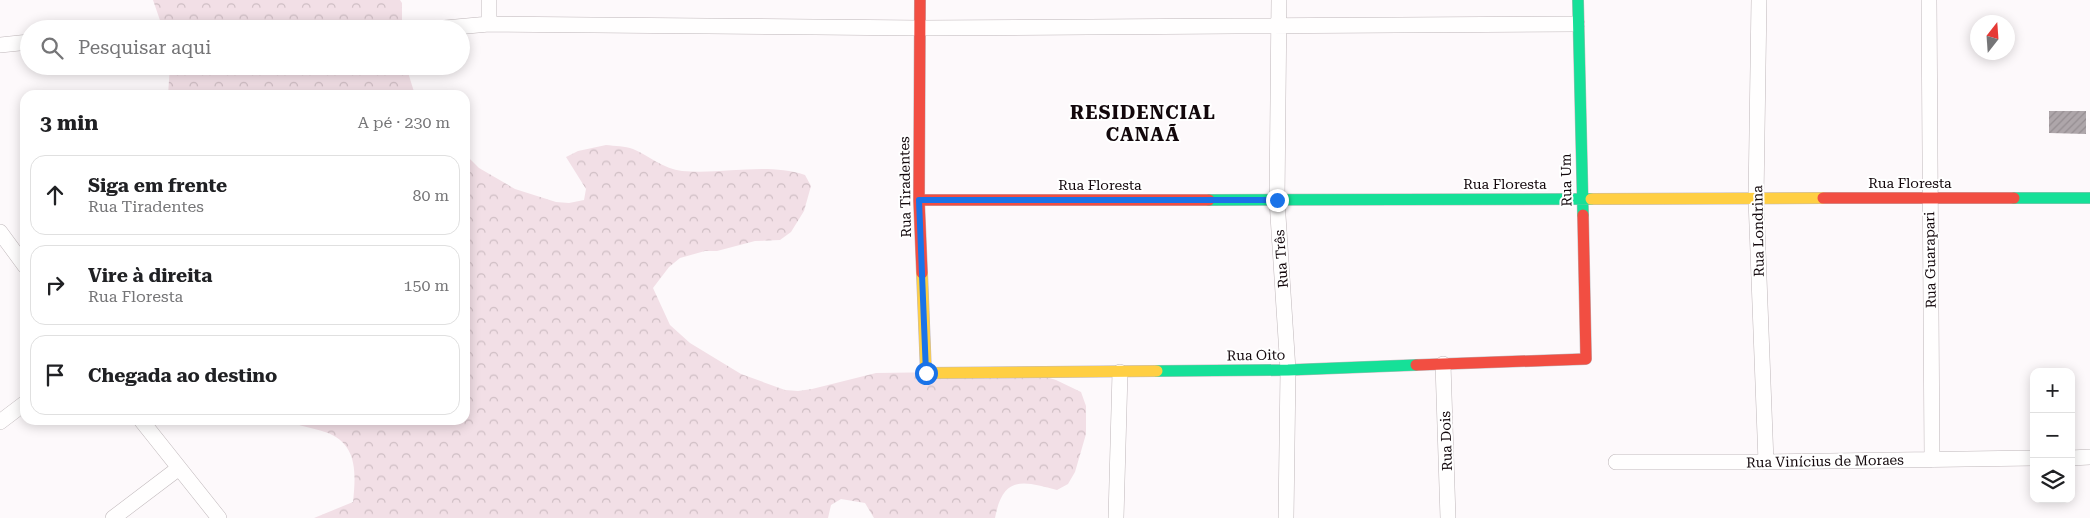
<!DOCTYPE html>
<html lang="pt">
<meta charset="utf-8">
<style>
:root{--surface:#fff;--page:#f2f2f2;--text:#202124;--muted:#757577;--line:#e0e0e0}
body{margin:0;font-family:"Roboto Serif",serif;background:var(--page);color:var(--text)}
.controls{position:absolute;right:15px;bottom:15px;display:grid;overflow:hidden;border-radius:10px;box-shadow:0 2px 12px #0003}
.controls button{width:45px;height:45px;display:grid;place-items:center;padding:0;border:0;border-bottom:1px solid var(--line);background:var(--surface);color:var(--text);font:25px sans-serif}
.compass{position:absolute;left:1970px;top:15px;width:45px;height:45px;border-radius:50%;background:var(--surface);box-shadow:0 2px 12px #0003;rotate:17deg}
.stop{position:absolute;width:15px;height:15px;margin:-11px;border:4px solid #1a73e8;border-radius:50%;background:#fff}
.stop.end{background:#1a73e8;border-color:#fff;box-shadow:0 1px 5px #0008}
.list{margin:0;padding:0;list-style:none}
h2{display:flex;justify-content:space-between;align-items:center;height:65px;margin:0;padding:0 20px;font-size:21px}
h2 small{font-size:16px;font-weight:400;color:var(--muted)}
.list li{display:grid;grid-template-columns:32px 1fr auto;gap:15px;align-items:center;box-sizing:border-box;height:80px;margin:0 10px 10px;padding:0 10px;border:1px solid var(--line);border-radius:15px}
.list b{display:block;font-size:19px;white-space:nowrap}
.list p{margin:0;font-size:16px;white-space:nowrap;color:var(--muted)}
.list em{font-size:16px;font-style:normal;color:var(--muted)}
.icon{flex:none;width:28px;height:28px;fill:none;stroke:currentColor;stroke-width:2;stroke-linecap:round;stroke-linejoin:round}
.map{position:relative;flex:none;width:2090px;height:518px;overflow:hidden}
.search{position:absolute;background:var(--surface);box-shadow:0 2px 12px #0003;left:20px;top:20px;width:450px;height:55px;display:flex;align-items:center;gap:12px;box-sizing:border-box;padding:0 18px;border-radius:28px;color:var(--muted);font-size:19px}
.panel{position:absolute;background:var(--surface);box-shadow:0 2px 12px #0003;left:20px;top:90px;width:450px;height:335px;border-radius:15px}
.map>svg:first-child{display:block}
</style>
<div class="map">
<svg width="2090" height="518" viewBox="0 0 2090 518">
<defs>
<pattern id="forest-crowns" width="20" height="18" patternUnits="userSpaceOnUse" patternTransform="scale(1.25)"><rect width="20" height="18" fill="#f2dfe6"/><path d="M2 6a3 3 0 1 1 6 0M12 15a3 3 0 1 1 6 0" fill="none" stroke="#cfbec4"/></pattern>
<pattern id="building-hatch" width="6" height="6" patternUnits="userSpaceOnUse" patternTransform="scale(1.25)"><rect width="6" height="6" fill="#aea6aa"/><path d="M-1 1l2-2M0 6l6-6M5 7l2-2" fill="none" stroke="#958d91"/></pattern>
</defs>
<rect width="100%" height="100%" fill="#fdf9fb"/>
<path fill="url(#forest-crowns)" d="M153,0H400L402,3V29H163Z
M170,66H406L415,95H168Z
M606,145C615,146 625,146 633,149C649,156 664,169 682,171C723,175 765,162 805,175L811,186L804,211L791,232L780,240L755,241L717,251H705L680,258L669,267L653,288L670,325L690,343L741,374L785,390L798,391L812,389L876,373L1027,371L1056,380L1081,392L1086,406V434L1075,472L1068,484L1057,490C1023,481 1003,475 995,518H874L865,503L841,499L831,505L828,518H314L353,502C356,473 358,443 325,432C313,428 298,426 287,420H465V154L479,168L515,189L556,202L569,203L584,200L586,189L566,157L578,151Z"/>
<path fill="url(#building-hatch)" d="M2049,111H2086V134L2049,133Z"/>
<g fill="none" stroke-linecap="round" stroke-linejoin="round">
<defs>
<path id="street" d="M489,0V24
M1279,0L1277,200L1288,370L1286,518
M1759,0L1756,199L1766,462
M1929,0L1932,460
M434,29L489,24L920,28L1577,24
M0,45L29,42
M0,232L25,266
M1443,364L1448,518
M141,420L219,518
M0,422L25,403
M2071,458L2090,457
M1616,462H1766L2034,458
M113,518L179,468
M1116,518L1120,372"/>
<path id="fast" d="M1578,0L1583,215
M2014,198H2090
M1209,200L1591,199
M1157,371L1288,370L1416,365"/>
<path id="slow" d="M1591,199L1823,198
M922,273L926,373L1157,371"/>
<path id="jam" d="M920,0L919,200L922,273
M1823,198H2014
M919,200H1209
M1416,365L1586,359L1583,215"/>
</defs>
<use href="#street" stroke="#bfb7ba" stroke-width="16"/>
<use href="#fast" stroke="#bfb7ba" stroke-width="12"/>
<use href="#slow" stroke="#bfb7ba" stroke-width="12"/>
<use href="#jam" stroke="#bfb7ba" stroke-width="12"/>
<use href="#street" stroke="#fffefe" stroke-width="15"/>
<use href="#fast" stroke="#16e098" stroke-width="11"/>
<use href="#slow" stroke="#ffcf43" stroke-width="11"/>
<use href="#jam" stroke="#f24e42" stroke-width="11"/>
</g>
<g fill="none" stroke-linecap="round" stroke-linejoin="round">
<path stroke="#1a73e8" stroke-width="6" d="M926,373L919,200H1277"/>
</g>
<g text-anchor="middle" stroke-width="4" stroke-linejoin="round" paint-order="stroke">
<g font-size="14" fill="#13080c" stroke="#fff">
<text transform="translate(1566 180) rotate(-91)" y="5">Rua Um</text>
<text x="1910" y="188">Rua Floresta</text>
<text x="1505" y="189">Rua Floresta</text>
<text x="1100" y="190">Rua Floresta</text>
<text transform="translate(905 187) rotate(-91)" y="5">Rua Tiradentes</text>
<text transform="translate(1758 231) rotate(-91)" y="5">Rua Londrina</text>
<text transform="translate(1281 259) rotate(-94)" y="5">Rua Três</text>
<text transform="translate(1930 260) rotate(-91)" y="5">Rua Guarapari</text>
<text transform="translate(1256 355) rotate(-1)" y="5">Rua Oito</text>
<text transform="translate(1446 441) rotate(-92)" y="5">Rua Dois</text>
<text transform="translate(1825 461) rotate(-1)" y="5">Rua Vinícius de Moraes</text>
</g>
<g font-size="19" font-weight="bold" letter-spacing="1" fill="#13080c" stroke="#fff">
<text x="1143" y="119">RESIDENCIAL<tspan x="1143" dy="22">CANAÃ</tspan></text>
</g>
</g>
</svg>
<div class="controls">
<button>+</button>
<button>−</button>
<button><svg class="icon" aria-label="layers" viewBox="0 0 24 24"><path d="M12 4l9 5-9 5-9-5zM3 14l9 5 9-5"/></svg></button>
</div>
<svg class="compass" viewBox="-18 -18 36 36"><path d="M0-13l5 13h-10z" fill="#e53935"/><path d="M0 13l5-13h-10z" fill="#757577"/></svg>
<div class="stop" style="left:926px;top:373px"></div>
<div class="stop end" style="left:1277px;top:200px"></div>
<div class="search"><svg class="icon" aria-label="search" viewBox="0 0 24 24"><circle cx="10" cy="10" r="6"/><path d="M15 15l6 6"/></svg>Pesquisar aqui</div>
<section class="panel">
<h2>3 min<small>A pé · 230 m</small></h2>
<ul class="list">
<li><svg class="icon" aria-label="ahead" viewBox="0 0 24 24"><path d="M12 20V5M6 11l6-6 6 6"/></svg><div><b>Siga em frente</b><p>Rua Tiradentes</p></div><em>80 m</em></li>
<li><svg class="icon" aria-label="right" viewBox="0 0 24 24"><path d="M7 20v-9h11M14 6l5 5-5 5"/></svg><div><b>Vire à direita</b><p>Rua Floresta</p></div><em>150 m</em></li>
<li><svg class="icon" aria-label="arrive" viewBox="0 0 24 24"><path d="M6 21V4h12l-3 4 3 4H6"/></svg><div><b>Chegada ao destino</b></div></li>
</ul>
</section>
</div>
